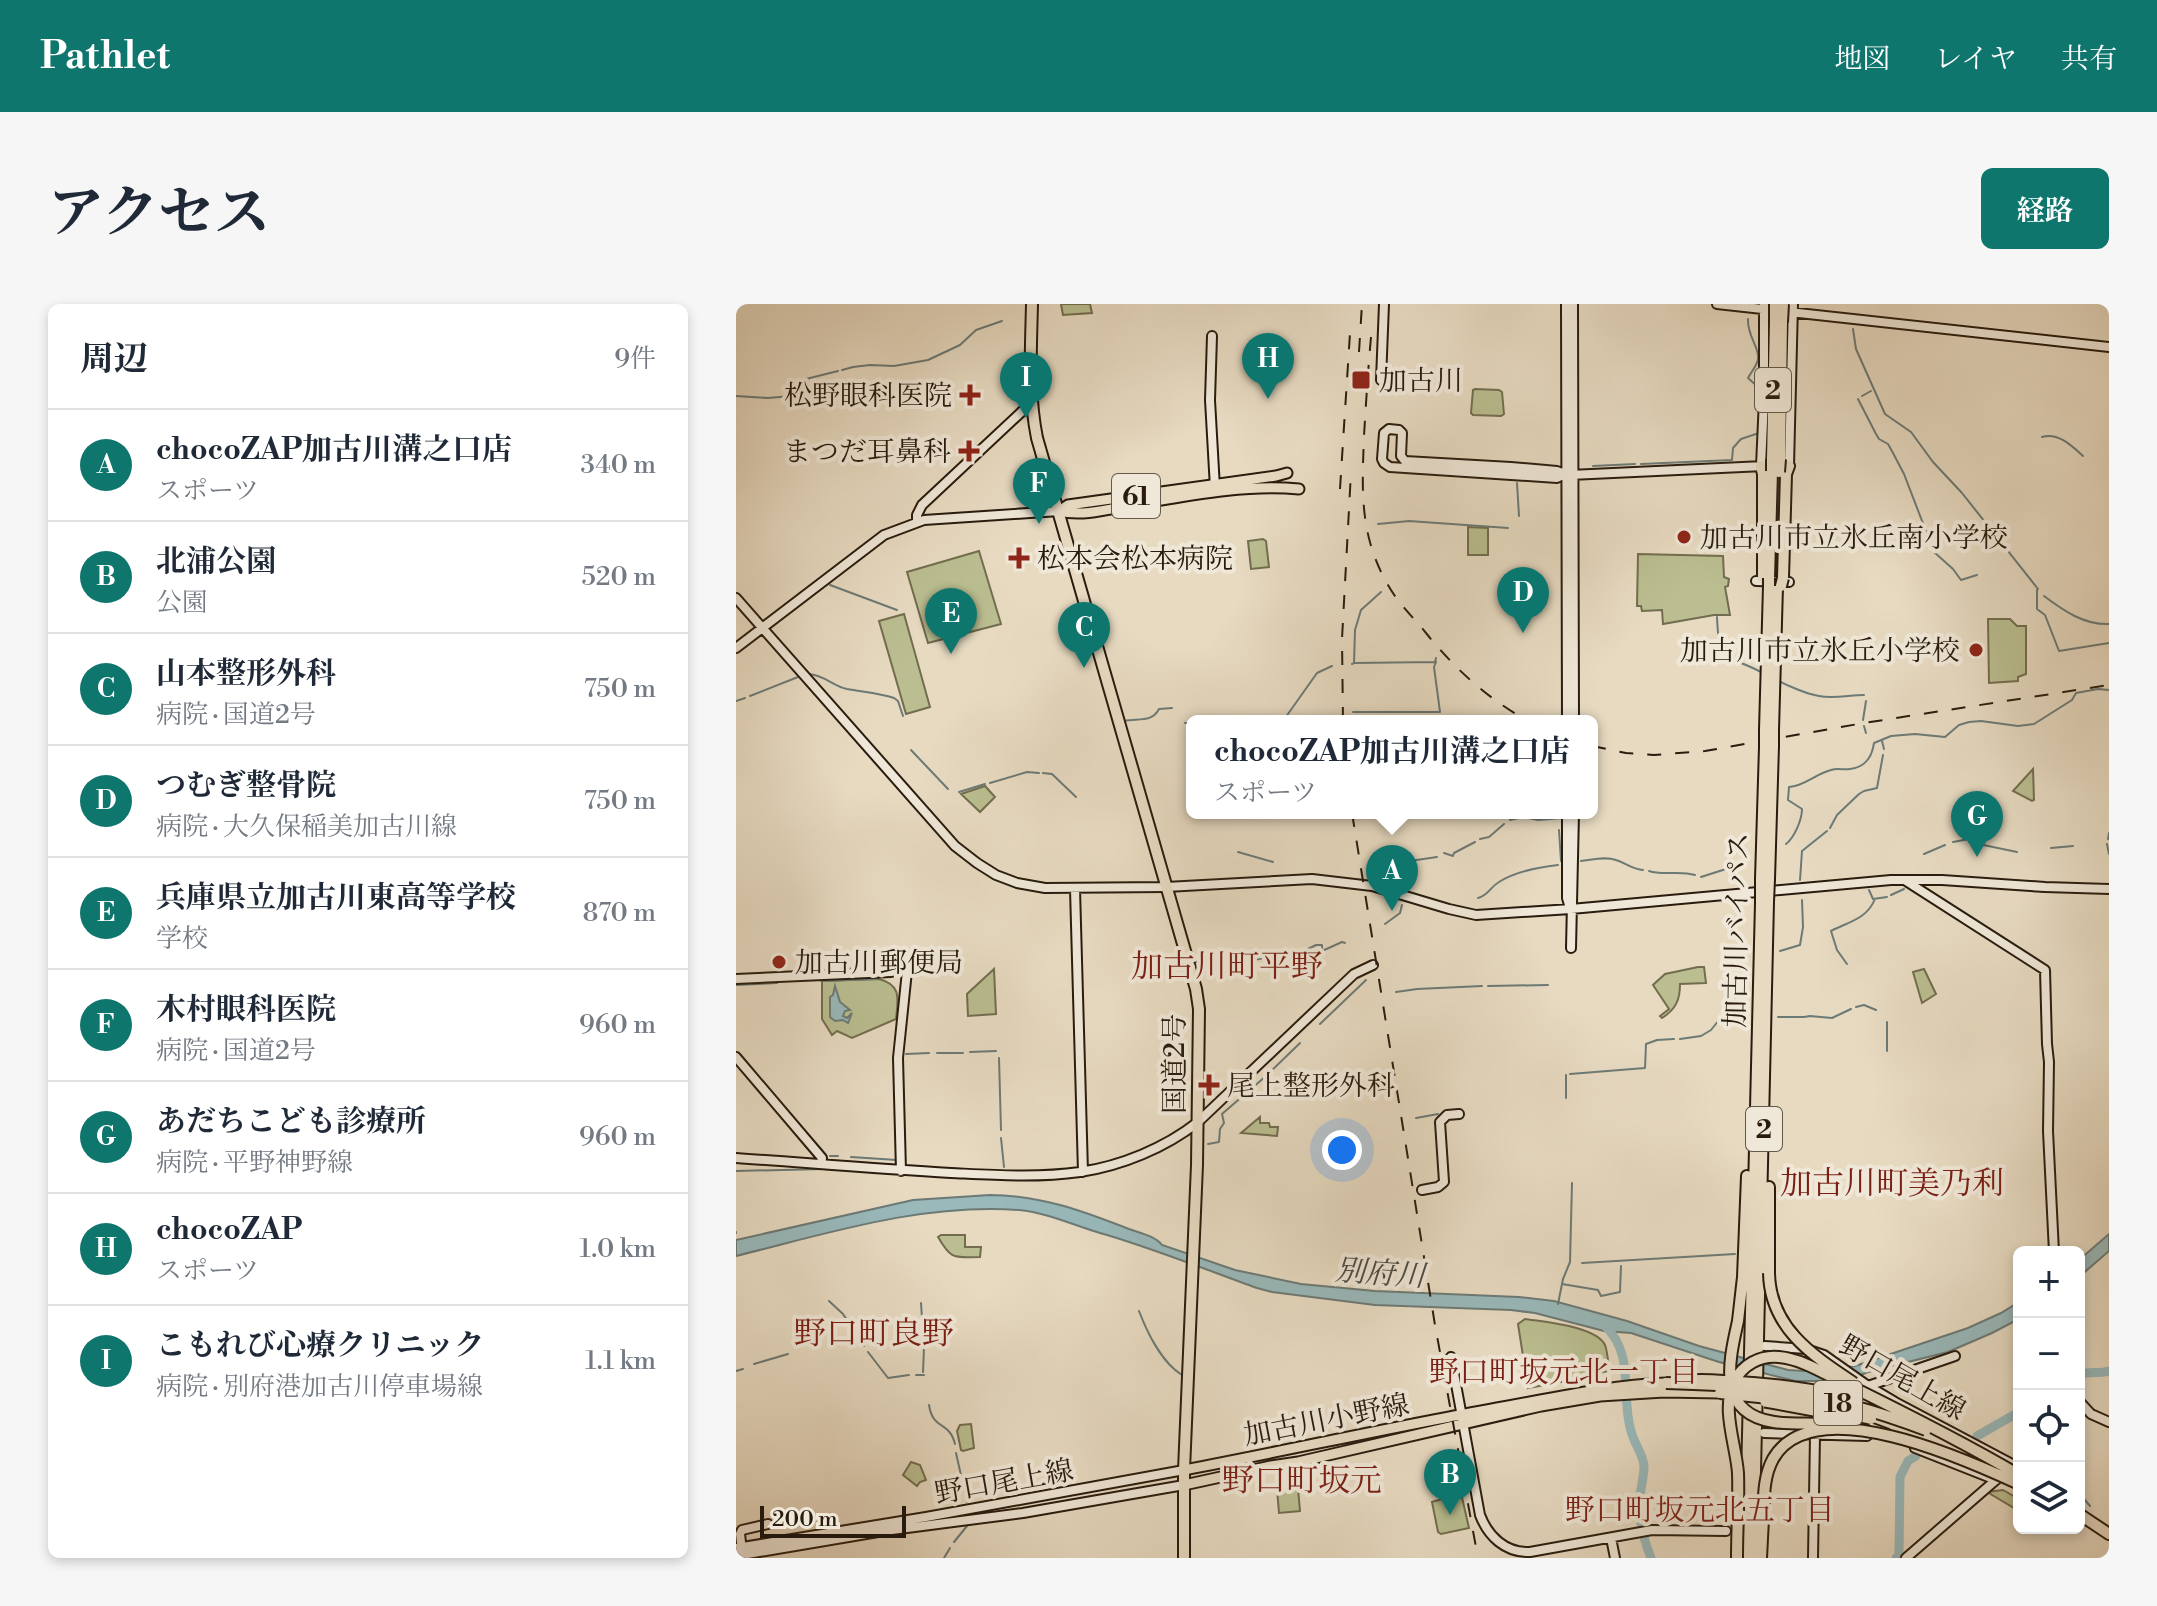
<!DOCTYPE html>
<html lang="ja">
<meta charset="utf-8">
<style>
:root{--surface:#fff;--page:#f6f6f7;--text:#1f2937;--muted:#747a83;--line:#e0e1e3;--accent:#0f766e}
body{margin:0;font-family:"Libre Bodoni","Noto Serif JP",serif;background:var(--page);color:var(--text)}
.controls{position:absolute;right:24px;bottom:24px;display:grid;overflow:hidden;border-radius:12px;box-shadow:0 4px 12px #0003}
.controls button{width:72px;height:72px;display:grid;place-items:center;padding:0;border:0;border-bottom:2px solid var(--line);background:var(--surface);color:var(--text);font:40px sans-serif}
.scale{position:absolute;left:24px;bottom:20px;width:146px;box-sizing:border-box;padding-left:8px;border:4px solid #291c0e;border-top:0;font-size:22px;line-height:28px;white-space:nowrap;color:#291c0e;-webkit-text-stroke:6px #efe7d7;paint-order:stroke}
.you{position:absolute;left:606px;top:846px;width:28px;height:28px;margin:-20px;border:6px solid #fff;border-radius:50%;background:#1a73e8;box-shadow:0 0 0 12px #1a73e833}
.badge{display:grid;place-items:center;width:52px;height:52px;border-radius:50%;background:var(--accent);color:#fff;font-size:26px;font-weight:700}
.pin{position:absolute;translate:-50% -66px;filter:drop-shadow(0 2px 4px #0008)}
.pin::after{content:'';position:absolute;top:42px;width:28px;height:24px;background:inherit;clip-path:polygon(0 0,100% 0,50% 100%)}
.popup{position:absolute;left:450px;top:411px;width:412px;height:104px;box-sizing:border-box;display:grid;place-content:center;border-radius:12px;background:var(--surface);filter:drop-shadow(0 2px 6px #0005);font-size:26px;white-space:nowrap;color:var(--muted)}
.popup b{font-size:30px;color:var(--text)}
.popup::after{content:'';position:absolute;left:50%;top:100%;margin-left:-16px;border:16px solid transparent;border-top-color:var(--surface)}
.list{margin:0;padding:0;list-style:none}
h2{display:flex;justify-content:space-between;align-items:center;height:104px;margin:0;padding:0 32px;font-size:34px}
h2 small{font-size:26px;font-weight:400;color:var(--muted)}
.list li{display:grid;grid-template-columns:52px 1fr auto;gap:24px;align-items:center;box-sizing:border-box;height:112px;padding:0 32px;border-top:2px solid var(--line)}
.list b{display:block;font-size:30px;white-space:nowrap}
.list p{margin:0;font-size:26px;white-space:nowrap;color:var(--muted)}
.list em{font-size:26px;font-style:normal;color:var(--muted)}
.icon{flex:none;width:44px;height:44px;fill:none;stroke:currentColor;stroke-width:2;stroke-linecap:round;stroke-linejoin:round}
.map{position:relative;flex:none;width:1373px;height:1254px;overflow:hidden;border-radius:12px}
header{display:flex;align-items:center;gap:48px;box-sizing:border-box;height:112px;padding:0 40px;background:var(--accent);color:#fff}
header strong{font-size:38px}
nav{display:flex;gap:44px;margin-inline-start:auto;font-size:28px}
.intro{display:flex;align-items:center;justify-content:space-between;box-sizing:border-box;height:192px;padding:0 48px}
h1{margin:0;font-size:56px}
.button{padding:20px 36px;border-radius:12px;background:var(--accent);color:#fff;font-size:28px;font-weight:700}
main{display:flex;gap:48px;padding:0 48px}
aside{flex:1;background:var(--surface);border-radius:12px;box-shadow:0 4px 12px #0003}
.map>svg:first-child{display:block}
</style>
<header>
<strong>Pathlet</strong>
<nav><a>地図</a><a>レイヤ</a><a>共有</a></nav>
</header>
<div class="intro"><h1>アクセス</h1><a class="button">経路</a></div>
<main>
<aside>
<h2>周辺<small>9件</small></h2>
<ul class="list">
<li><span class="badge">A</span><div><b>chocoZAP加古川溝之口店</b><p>スポーツ</p></div><em>340 m</em></li>
<li><span class="badge">B</span><div><b>北浦公園</b><p>公園</p></div><em>520 m</em></li>
<li><span class="badge">C</span><div><b>山本整形外科</b><p>病院 · 国道2号</p></div><em>750 m</em></li>
<li><span class="badge">D</span><div><b>つむぎ整骨院</b><p>病院 · 大久保稲美加古川線</p></div><em>750 m</em></li>
<li><span class="badge">E</span><div><b>兵庫県立加古川東高等学校</b><p>学校</p></div><em>870 m</em></li>
<li><span class="badge">F</span><div><b>木村眼科医院</b><p>病院 · 国道2号</p></div><em>960 m</em></li>
<li><span class="badge">G</span><div><b>あだちこども診療所</b><p>病院 · 平野神野線</p></div><em>960 m</em></li>
<li><span class="badge">H</span><div><b>chocoZAP</b><p>スポーツ</p></div><em>1.0 km</em></li>
<li><span class="badge">I</span><div><b>こもれび心療クリニック</b><p>病院 · 別府港加古川停車場線</p></div><em>1.1 km</em></li>
</ul>
</aside>
<div class="map">
<svg width="1373" height="1254" viewBox="0 0 1373 1254">
<rect width="100%" height="100%" fill="#e7dac1"/>
<filter id="stains"><feTurbulence type="fractalNoise" baseFrequency=".0025" numOctaves="4"/><feColorMatrix values="0 0 0 0 .2 0 0 0 0 .09 0 0 0 0 .02 0 0 0 .5 -.17"/></filter>
<radialGradient id="worn" r=".72"><stop offset=".6" stop-color="#630" stop-opacity="0"/><stop offset="1" stop-color="#630" stop-opacity=".3"/></radialGradient>
<path fill="#babe90" stroke="#726d4f" stroke-width="2" d="M325,0H354L356,9L327,11Z
M739,85L763,86L766,88L768,110L765,112L737,111L735,109L737,86Z
M732,223L752,224V251H732Z
M527,235L530,237L533,263L515,265L512,237Z
M243,247L265,320L192,339L171,268Z
M902,250L987,252L988,273L993,275L992,282L989,283L994,311H978L927,320L926,306L906,307L905,302H901Z
M168,310L194,403L170,410L143,317Z
M1252,315H1274L1281,322H1290V370L1282,373V377L1253,379Z
M1297,465L1298,496L1296,497L1277,487Z
M249,482L259,493L244,508L225,490Z
M962,663H968L970,679L944,680C944,696 940,705 926,714L924,712L933,705L917,681L929,670Z
M258,665L260,710L232,712L231,690Z
M1188,665L1200,690L1186,699L1177,668Z
M143,675C166,681 162,695 160,715L116,734L101,727L96,731L86,715V677Z
M524,813V819H533L534,823H542L541,832L505,829Z
M205,931H229V943H245L244,953C218,953 216,957 202,933Z
M789,1015C808,1018 860,1022 869,1041C872,1049 872,1059 873,1067L847,1072L846,1074L792,1084L782,1020Z
M235,1120L238,1144L227,1147L225,1146L221,1127L224,1121Z
M175,1158L184,1161L190,1176L184,1178L181,1182L167,1171Z
M562,1184L564,1207L543,1209L541,1185Z
M1267,1186L1283,1195V1207L1251,1188Z
M725,1189L733,1224L705,1230L702,1228L696,1198Z"/>
<path fill="#99b9bb" stroke="#6c7a76" stroke-width="2" d="M99,682L104,698L114,706L109,707L107,712L111,714L116,709L112,719L107,716L99,717L94,713V693L97,691Z
M254,891C304,891 347,907 393,925C404,929 419,932 426,941L499,966L565,980L639,987L783,993L818,997L891,1017L963,1042L1052,1066L1069,1067L1119,1062L1232,1024L1265,1009L1283,998V1015L1256,1029L1212,1048L1132,1068L1110,1077H1059L983,1058L895,1029L868,1027L799,1009L775,1006L639,1001L536,988L521,984C471,966 421,946 371,931C341,923 314,909 283,906C186,899 93,929 0,952V936L177,896Z
M1373,930V947L1343,973V956Z"/>
<g fill="none" stroke-linecap="round" stroke-linejoin="round">
<path stroke="#6c7a76" stroke-width="2" d="M1117,25L1120,45L1149,110L1175,128L1197,158L1226,189L1302,285
M106,66L117,63L134,61L158,62L192,56L224,41L240,26L266,17
M0,92L32,94L66,91L70,75L102,67
M1126,92L1135,87
M1122,95L1140,130L1143,135L1152,140L1157,149L1168,170L1198,248L1217,265L1225,276L1241,271
M1306,133C1322,128 1336,142 1347,152
M905,160L996,156L997,144L1005,135L1023,129V84L1012,74C1015,68 1021,62 1022,55C1024,44 1011,32 1012,15
M857,162L899,160
M781,179L783,212
M642,220L673,217L772,224
M94,281L161,306
M1301,286V305L1309,311L1323,347L1373,339
M1308,292C1328,307 1348,321 1373,320
M981,313C983,361 986,348 1025,368
M618,359L699,358L700,354
M616,360L618,359L619,326L625,306L645,288
M73,370C88,371 97,382 111,385C127,388 143,389 158,394L162,397L167,412
M1041,376C1052,382 1071,390 1083,392C1097,395 1114,391 1128,391
M14,392L62,373
M0,397L9,394
M617,408H704L698,363L700,358
M1127,416L1130,397
M388,417C402,414 416,419 423,405L436,404
M547,417L581,369L596,362
M449,419H456
M1128,422L1130,429
M1146,437L1148,445
M175,446L212,485
M307,469L316,470L340,493
M254,479L291,468L303,469
M223,488L249,480
M774,516L787,513L802,516L826,514
M1094,524L1101,511L1123,490L1128,487L1141,484L1147,451
M823,526L825,557
M744,535L753,533L768,520
M1372,535L1373,529
M1217,538L1233,535V538L1281,548
M1050,540C1058,534 1066,516 1066,505L1052,496L1053,483C1069,482 1079,470 1095,466C1101,464 1108,466 1114,465C1130,463 1136,453 1138,439L1155,432L1179,430L1209,433L1223,421L1233,418L1245,417L1282,422L1298,420L1336,396L1340,389L1362,385L1373,386
M1371,540L1373,550
M1315,544L1337,542
M502,548L537,558
M708,549L717,552L718,549L739,538
M1188,550L1209,541
M845,557C856,556 869,552 880,556C890,559 896,565 907,566
M667,558L701,553
M996,563L1009,561
M913,567C928,572 943,566 959,571
M965,573L990,565
M1064,576L1066,547L1091,527
M1133,586L1137,595L1151,593
M1155,591L1168,585
M742,594C753,591 754,583 763,578C779,568 804,563 822,561
M649,620L664,609L666,601
M1044,647L1064,641L1067,623L1066,596
M1011,654L1012,653
M417,656H447
M457,658L518,656L542,651L556,653L580,641H586V647L606,638L609,639
M1111,660L1101,646L1095,627C1112,618 1131,615 1139,595
M85,677L140,675
M0,681L41,679
M752,682L812,681
M999,687V699
M660,688L681,685L746,682
M1120,703L1128,701L1140,706
M1042,713H1068L1074,712L1096,714L1115,705
M584,720L630,676
M944,735L965,732L975,726L983,716L997,710
M1151,747V718
M234,748L260,747
M201,749H227
M170,750L193,749
M263,754L265,826
M834,770L909,764L910,740L921,736L938,735
M830,794V771
M680,814L702,810
M265,834L268,863
M472,840L483,838L484,825L488,819L486,810L530,772L564,739
M94,852H102
M115,853L161,856
M0,867L88,865
M0,928V929
M846,959L999,950
M826,980L862,986L865,992L884,988L885,962
M93,997L107,1010L128,1042
M185,999L188,1044L187,1068
M822,1000L827,975L834,958L836,879
M403,1007C411,1028 426,1059 446,1071
M132,1048L152,1074L173,1071
M18,1060L52,1050
M0,1067L7,1065
M180,1071H188
M193,1101C197,1127 213,1116 219,1140
M220,1149L231,1198
M1343,1189L1354,1202
M218,1238L231,1222
M208,1254L214,1244"/>
<path stroke="#99b9bb" stroke-width="9" d="M868,1021C900,1050 884,1091 895,1127C898,1140 907,1149 908,1162C908,1172 905,1183 904,1193C902,1215 907,1234 915,1254
M1343,1071C1352,1067 1363,1070 1373,1067
M1241,1132L1283,1108
M1160,1254L1163,1251L1164,1173L1172,1157L1180,1152"/>
<defs>
<path id="secondary" d="M830,0L831,417
M837,0L838,417
M981,0L1373,43
M476,32L474,96L479,184
M645,76L648,0
M653,125L663,126L666,129L665,152L669,157L775,163L821,167L829,170L821,174L654,163L648,159L646,155L648,129Z
M1025,162L1028,95V0
M1050,162H1053L1057,0
M834,171L1028,162
M181,218V211L186,201L296,98
M1020,277L1053,278
M0,294L219,542L241,559L260,571L281,579L309,584L430,583L576,575L636,582L713,605L740,611L835,605L1155,576H1206L1309,583L1373,585
M0,344L148,231L188,216L323,207
M831,509V594L834,604
M1170,577L1309,666L1311,740L1313,758L1312,827L1318,948
M339,585L347,868
M835,644L838,509
M0,675L155,668
M0,753L86,854L85,860
M0,854C72,859 143,865 215,869C258,871 301,874 344,868C385,862 429,844 462,818L618,670L637,661
M165,867L162,754L171,667
M686,886L702,883L708,878L704,818L711,811L723,810
M1029,1042L1070,1045L1088,1051L1132,1082L1159,1098L1278,1161
M715,1053L744,1211C752,1232 769,1249 794,1248L916,1226L990,1227
M1088,1090L1089,1085L1132,1082L1219,1052
M1343,1097L1355,1110L1373,1118
M1028,1129L1131,1132
M1179,1144L1260,1176
M875,1234L879,1254
M0,1244L190,1213L448,1166
M6,1246L4,1230L6,1226L32,1220
M0,1252L148,1227L287,1209L448,1181
M1077,1254L1079,1131L1085,1103
M1170,1254L1261,1175"/>
<path id="primary" d="M323,207C348,213 377,204 403,200C455,191 510,180 563,185
M323,207L332,201L540,172L551,169
M1103,1091L1150,1103
M1108,1114L1151,1130
M448,1166C553,1146 656,1123 761,1104C817,1094 873,1081 930,1079
M448,1181L535,1162L562,1158L805,1102L864,1092L928,1088L984,1089"/>
<path id="highway" d="M296,0C295,45 292,89 301,134L460,685L463,705L461,861L448,1166V1254
M1036,155L1039,18
M1044,155L1046,18
M1025,162L1027,170V274
M1033,274L1036,167
M1047,274L1050,170L1053,162
M1029,426L1033,282
M1037,426L1041,282
M1025,575L1029,443
M1033,575L1037,442
M1033,969V883
M1002,1017L1007,973L1011,872
M1343,1210L1373,1230
M1009,1254L1025,599
M1017,1254L1032,598
M1025,1254L1027,1215"/>
</defs>
<use href="#secondary" stroke="#291c0e" stroke-width="12"/>
<use href="#primary" stroke="#291c0e" stroke-width="13"/>
<use href="#highway" stroke="#291c0e" stroke-width="14"/>
<use href="#secondary" stroke="#efe7d7" stroke-width="8"/>
<use href="#primary" stroke="#e7dac1" stroke-width="9"/>
<use href="#highway" stroke="#e7dac1" stroke-width="10"/>
<path stroke="#291c0e" stroke-width="2" stroke-dasharray="14 14" stroke-linecap="butt" d="M635,33C632,66 630,99 628,132C626,186 623,231 652,281C662,299 677,313 690,329C719,365 752,395 792,417
M623,48L626,0
M604,185L614,29
M607,417L606,335L615,168
M856,442L890,449L918,451L969,447L1128,419L1373,381
M616,509L699,1021L742,1254"/>
<defs>
<path id="primary-bridge" d="M945,1077C962,1074 979,1076 996,1077C1033,1079 1067,1083 1103,1091
M1029,1098L1089,1109"/>
<path id="highway-bridge" d="M1039,18V0
M1046,18L1047,0
M1036,167V155
M1043,168L1044,155
M1033,282V274
M1045,282L1047,274
M1037,442V426
M1029,443V426
M1032,598L1033,575
M1025,599V575
M1033,969C1034,1024 1076,1051 1118,1079
M1002,1017C993,1057 980,1109 1038,1118C1059,1121 1080,1118 1101,1121
M930,1079C959,1080 988,1081 1017,1083C1076,1089 1135,1105 1190,1126
M984,1089L1052,1096L1135,1115
M1027,1215C1028,1195 1027,1173 1037,1155C1077,1085 1231,1156 1283,1180
M1001,1254C1001,1226 1003,1197 1002,1169C1000,1141 985,1105 998,1078C1006,1061 1024,1051 1043,1053C1066,1055 1089,1070 1110,1080C1169,1109 1227,1138 1283,1171"/>
</defs>
<use href="#primary-bridge" stroke="#291c0e" stroke-width="13" stroke-linecap="butt"/>
<use href="#highway-bridge" stroke="#291c0e" stroke-width="14" stroke-linecap="butt"/>
<use href="#primary-bridge" stroke="#e7dac1" stroke-width="9"/>
<use href="#highway-bridge" stroke="#e7dac1" stroke-width="10"/>
</g>
<g fill="#8f2418" stroke="#efe7d7" stroke-width="3">
<rect x="615" y="66" width="20" height="20" rx="4"/>
<path d="M230 79h8v8h8v8h-8v8h-8v-8h-8v-8h8z"/>
<path d="M229 135h8v8h8v8h-8v8h-8v-8h-8v-8h8z"/>
<circle cx="948" cy="233" r="8"/>
<path d="M279 242h8v8h8v8h-8v8h-8v-8h-8v-8h8z"/>
<circle cx="1240" cy="346" r="8"/>
<circle cx="43" cy="658" r="8"/>
<path d="M469 769h8v8h8v8h-8v8h-8v-8h-8v-8h8z"/>
</g>
<g text-anchor="middle" stroke-width="8" stroke-linejoin="round" paint-order="stroke">
<g fill="#efe7d7" stroke="#64594a" stroke-width="2">
<rect x="1019" y="64" width="36" height="44" rx="6"/>
<rect x="376" y="170" width="48" height="44" rx="6"/>
<rect x="1010" y="803" width="36" height="44" rx="6"/>
<rect x="1078" y="1077" width="48" height="44" rx="6"/>
</g>
<g font-size="26" font-weight="bold" fill="#291c0e">
<text x="1037" y="95">2</text>
<text x="400" y="201">61</text>
<text x="1028" y="834">2</text>
<text x="1102" y="1108">18</text>
</g>
<g font-size="28" fill="#291c0e" stroke="#efe7d7" text-anchor="start">
<text x="643" y="86">加古川</text>
<text x="216" y="101" text-anchor="end">松野眼科医院</text>
<text x="215" y="157" text-anchor="end">まつだ耳鼻科</text>
<text x="964" y="243">加古川市立氷丘南小学校</text>
<text x="301" y="264">松本会松本病院</text>
<text x="1224" y="356" text-anchor="end">加古川市立氷丘小学校</text>
<text x="59" y="668">加古川郵便局</text>
<text x="491" y="791">尾上整形外科</text>
</g>
<g font-size="28" fill="#291c0e" stroke="#efe7d7">
<text transform="translate(1000 626) rotate(-89)" y="10">加古川バイパス</text>
<text transform="translate(438 760) rotate(-90)" y="10">国道2号</text>
<text transform="translate(1167 1073) rotate(30)" y="10">野口尾上線</text>
<text transform="translate(590 1115) rotate(-11)" y="10">加古川小野線</text>
<text transform="translate(268 1177) rotate(-10)" y="10">野口尾上線</text>
</g>
<g font-size="30" font-style="italic" fill="#4b4b42" stroke="#efe7d7">
<text transform="translate(644 969) rotate(4)" y="10">別府川</text>
</g>
<g font-size="30" fill="#7a1f14" stroke="#efe7d7">
<text x="828" y="1078">野口町坂元北一丁目</text>
<text x="964" y="1216">野口町坂元北五丁目</text>
</g>
<g font-size="32" fill="#7a1f14" stroke="#efe7d7">
<text x="491" y="673">加古川町平野</text>
<text x="1156" y="890">加古川町美乃利</text>
<text x="138" y="1040">野口町良野</text>
<text x="566" y="1187">野口町坂元</text>
</g>
</g>
<rect width="100%" height="100%" filter="url(#stains)"/>
<rect width="100%" height="100%" fill="url(#worn)"/>
</svg>
<div class="controls">
<button>+</button>
<button>−</button>
<button><svg class="icon" aria-label="locate" viewBox="0 0 24 24"><circle cx="12" cy="12" r="6"/><path d="M12 2v4M12 18v4M2 12h4M18 12h4"/></svg></button>
<button><svg class="icon" aria-label="layers" viewBox="0 0 24 24"><path d="M12 4l9 5-9 5-9-5zM3 14l9 5 9-5"/></svg></button>
</div>
<div class="scale">200 m</div>
<div class="you"></div>
<div class="pin badge" style="left:656px;top:607px">A</div>
<div class="popup"><b>chocoZAP加古川溝之口店</b>スポーツ</div>
<div class="pin badge" style="left:714px;top:1211px">B</div>
<div class="pin badge" style="left:348px;top:364px">C</div>
<div class="pin badge" style="left:787px;top:329px">D</div>
<div class="pin badge" style="left:215px;top:350px">E</div>
<div class="pin badge" style="left:303px;top:220px">F</div>
<div class="pin badge" style="left:1241px;top:553px">G</div>
<div class="pin badge" style="left:532px;top:95px">H</div>
<div class="pin badge" style="left:290px;top:114px">I</div>
</div>
</main>
